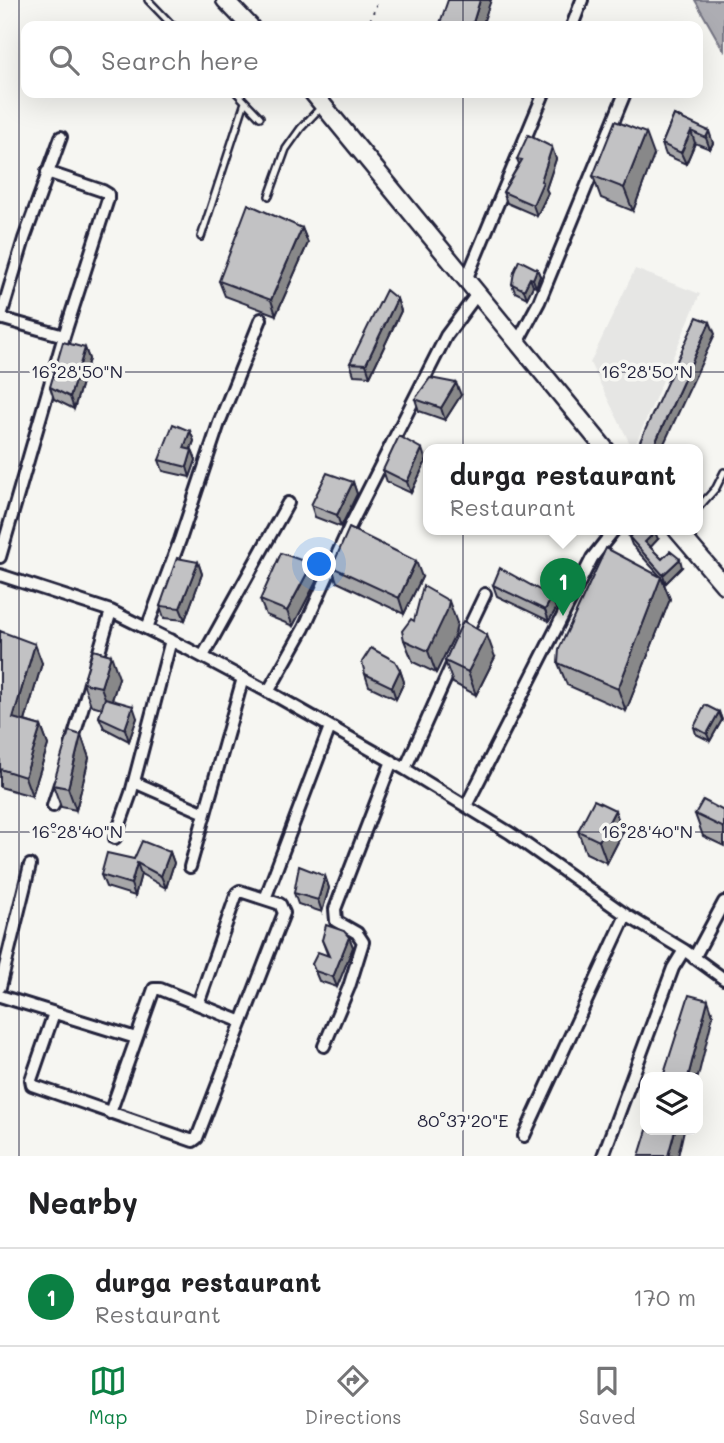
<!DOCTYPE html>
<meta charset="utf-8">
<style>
:root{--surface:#fff;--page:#f6f6f6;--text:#202124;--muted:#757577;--line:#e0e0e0;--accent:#0b8043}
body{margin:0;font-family:Mali,sans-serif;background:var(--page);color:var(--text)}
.controls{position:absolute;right:21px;bottom:21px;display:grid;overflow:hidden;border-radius:14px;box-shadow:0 7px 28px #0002}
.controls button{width:63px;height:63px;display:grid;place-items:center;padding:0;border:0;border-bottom:2px solid var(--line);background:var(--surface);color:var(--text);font:35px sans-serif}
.you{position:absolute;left:320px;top:565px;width:24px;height:24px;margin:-18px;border:5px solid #fff;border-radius:50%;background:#1a73e8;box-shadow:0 0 0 10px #1a73e833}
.badge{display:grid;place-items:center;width:46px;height:46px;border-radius:50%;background:var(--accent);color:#fff;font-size:23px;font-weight:700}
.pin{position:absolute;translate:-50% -58px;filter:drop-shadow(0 2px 4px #0008)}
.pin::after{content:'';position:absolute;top:37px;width:24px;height:21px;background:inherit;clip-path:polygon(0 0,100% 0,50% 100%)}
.popup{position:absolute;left:423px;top:444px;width:280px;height:91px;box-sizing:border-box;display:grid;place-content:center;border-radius:14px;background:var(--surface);filter:drop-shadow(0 2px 5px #0005);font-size:23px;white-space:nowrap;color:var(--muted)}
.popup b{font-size:26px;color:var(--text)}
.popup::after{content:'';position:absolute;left:50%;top:100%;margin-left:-14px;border:14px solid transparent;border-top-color:var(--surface)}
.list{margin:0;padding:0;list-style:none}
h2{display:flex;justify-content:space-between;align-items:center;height:91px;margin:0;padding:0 28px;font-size:30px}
h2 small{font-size:23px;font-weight:400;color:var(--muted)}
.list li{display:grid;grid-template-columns:46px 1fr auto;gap:21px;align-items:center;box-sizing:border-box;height:98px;padding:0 28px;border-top:2px solid var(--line)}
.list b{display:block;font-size:26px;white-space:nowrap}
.list p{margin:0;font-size:23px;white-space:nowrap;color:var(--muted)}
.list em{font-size:23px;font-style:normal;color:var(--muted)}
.icon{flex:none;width:38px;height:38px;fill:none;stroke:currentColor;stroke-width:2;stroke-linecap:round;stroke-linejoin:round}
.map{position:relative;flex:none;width:724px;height:1156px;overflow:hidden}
.search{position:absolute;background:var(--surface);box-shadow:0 7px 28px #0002;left:21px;right:21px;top:21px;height:77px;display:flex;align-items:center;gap:18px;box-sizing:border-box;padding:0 24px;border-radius:14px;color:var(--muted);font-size:26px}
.sheet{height:189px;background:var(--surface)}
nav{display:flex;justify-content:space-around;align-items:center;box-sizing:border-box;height:98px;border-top:2px solid var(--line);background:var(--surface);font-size:19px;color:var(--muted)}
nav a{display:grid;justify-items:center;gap:4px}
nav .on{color:var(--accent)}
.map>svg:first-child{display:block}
</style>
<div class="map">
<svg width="724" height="1156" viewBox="0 0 724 1156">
<rect width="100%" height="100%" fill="#f6f6f2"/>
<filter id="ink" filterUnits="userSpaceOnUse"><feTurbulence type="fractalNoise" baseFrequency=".0143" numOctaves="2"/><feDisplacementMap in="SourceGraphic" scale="14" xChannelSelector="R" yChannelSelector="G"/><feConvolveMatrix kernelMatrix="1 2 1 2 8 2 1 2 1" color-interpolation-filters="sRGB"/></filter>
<g filter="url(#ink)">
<path fill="#e6e6e4" d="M635,269L700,294L633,450L590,363Z"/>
<path fill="#adadb3" stroke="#757583" stroke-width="2" d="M695,0H724V50L720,44Z"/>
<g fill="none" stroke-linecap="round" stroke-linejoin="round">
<defs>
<path id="lane" d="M148,0L173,26
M237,93L260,117
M269,196L286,149L301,128L322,106
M201,237L245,102
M698,508L716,488L724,472"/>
<path id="street" d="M572,26L582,0
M466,280L544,93
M0,318L64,336
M0,319L24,239L61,137
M517,343L539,302L625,93
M0,557L64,336L108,199V194L103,191L47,172
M0,575L111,611L188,649L278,697L405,769L510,833L626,915L684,950L724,979
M147,628L180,540L219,423L261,319
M465,636L485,594
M203,656L288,503
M95,665L111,611
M268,692L304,628L350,526L446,336L477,294
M71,745L91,680
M405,769L454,660
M134,782L205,813
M53,806L60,784
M466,806L592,558L614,530
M115,838L131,793L171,640
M190,867L243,678
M265,899L330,727
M694,958L724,902
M0,987L30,865
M0,996L136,1038
M54,1013L31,1080L32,1085L193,1141L197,1138L284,913L280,904L240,891L237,893L198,1004
M324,1046L349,987L363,942L357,933L336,921L335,909L392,761
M110,1113L154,989H160L242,1022
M524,1136L626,915
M603,1156L673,968L684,950"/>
<path id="secondary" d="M225,0L250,26
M313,93L606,450
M677,530L724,585"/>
</defs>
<use href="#lane" stroke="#22223b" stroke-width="10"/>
<use href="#street" stroke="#22223b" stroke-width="16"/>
<use href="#secondary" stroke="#22223b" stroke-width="21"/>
<path stroke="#22223b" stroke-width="2" stroke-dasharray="2 5" stroke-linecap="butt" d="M368,26L378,0"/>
<use href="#lane" stroke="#f6f6f2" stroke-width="5"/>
<use href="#street" stroke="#f6f6f2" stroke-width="10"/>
<use href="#secondary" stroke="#f6f6f2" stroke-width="16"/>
</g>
<path fill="#a7a7a9" stroke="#22223b" stroke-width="2" d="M674,115L713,143L710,149L695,143L686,164L666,155L662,144Z
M654,155L633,211L601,198L593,176Z
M517,159H556L546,189L548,193L537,216L507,203L503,192L519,164Z
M302,228L308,243L276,315L225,296L219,281Z
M537,269L540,276L536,287L533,286L527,298L515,292L512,284Z
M397,299L401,311L370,376L354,375L350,363Z
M85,348L89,359L74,409L54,399L50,387Z
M461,395L445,420L419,411L415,399Z
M190,431L194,441L191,450L196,460L190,477L163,471L159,460Z
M426,461L411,493L387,482L383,470Z
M353,482L357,494L341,527L315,517L311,505Z
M629,537L658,539L650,547L662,559L682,567L666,583L662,579L670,599L626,711L567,685L558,663L660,576L632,545Z
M198,562L202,574L185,620L164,618L160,606Z
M332,567L422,577L404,614L337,582Z
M317,580L293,626L266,615L260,600Z
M493,585L556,609L549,621L497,596Z
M414,621L457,623L455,634L436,673L413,662L404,640Z
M0,631L42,663L25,721L41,726L48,745L32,796L0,787Z
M495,657L476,695L453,683L445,661Z
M400,670L404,682L396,699L369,686L365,674Z
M119,678L112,700L137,718L129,741L104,728L99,717L102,708L91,705L83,683Z
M719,712L722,720L710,741L696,734L694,727Z
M81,735L89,758L76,810L61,807L53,785Z
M724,811V846L703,836L695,814Z
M578,831L623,832L607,863L586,853Z
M170,852L174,863L166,888L141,874L135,896L106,887L101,875Z
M325,876L329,888L322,912L298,904L294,893Z
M349,937L353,947L337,987L319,981L312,964L328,956L322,940Z"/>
<path fill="#888889" stroke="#22223b" stroke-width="2" d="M480,0H491L482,26H472Z
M691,131L695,143L686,164L681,153Z
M709,131L713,143L710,149L706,138Z
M646,133L654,155L633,211L624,188Z
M552,147L556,159L546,189L548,193L537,216L533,205Z
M302,228L308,243L276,315L271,300Z
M537,269L540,276L536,287L533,279Z
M530,278L533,286L527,298L524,290Z
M397,299L401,311L370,376L366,364Z
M710,322L715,334L661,450H652Z
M85,348L89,359L74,409L70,397Z
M456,383L461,395L445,420L441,408Z
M190,431L194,441L187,458L184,448Z
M422,449L426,461L411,493L407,482Z
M192,450L196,460L190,477L187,467Z
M353,482L357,494L341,527L337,515Z
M655,532L658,539L648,550L645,542Z
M680,559L682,567L666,583L663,575Z
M416,561L422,577L404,614L399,598Z
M198,562L202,574L185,620L180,608Z
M312,564L317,580L293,626L287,611Z
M661,577L670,599L626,711L618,689Z
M552,597L556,609L549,621L545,610Z
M449,601L457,623L455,634L436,673L428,651Z
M487,635L495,657L476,695L468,672Z
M35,644L42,663L20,738L13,718Z
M111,655L119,678L109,709L101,687Z
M400,670L404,682L396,699L392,687Z
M133,706L137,718L129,741L125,729Z
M719,712L722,720L710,741L707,734Z
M41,726L48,745L32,796L25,777Z
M81,735L89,758L76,810L68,788Z
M615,810L623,832L607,863L599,841Z
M170,852L174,863L166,888L161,876Z
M137,863L141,874L135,896L131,884Z
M325,876L329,888L322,912L318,900Z
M349,937L353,947L337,987L333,977Z
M708,1000L713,1015L698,1077H688Z
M675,1130H684L678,1156H668Z"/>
<path fill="#c2c2c4" stroke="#22223b" stroke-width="2" d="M448,0H480L472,26H439Z
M674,115L709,131L706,138L691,131L681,153L662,144Z
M615,121L646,133L624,188L593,176Z
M528,135L552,147L541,181L543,182L533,205L503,192L522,160L517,159Z
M248,204L302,228L271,300L219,281Z
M519,260L537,269L533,279L530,278L524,290L512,284L514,272Z
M386,290L397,299L366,364L350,363Z
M697,317L710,322L652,450H636Z
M63,342L85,348L70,397L50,387Z
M430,378L456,383L441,408L415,399Z
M173,424L190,431L184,448L192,450L187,467L159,460Z
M399,436L422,449L407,482L383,470Z
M327,473L353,482L337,515L311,505Z
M349,528L416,561L399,598L332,567Z
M638,530H654L655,532L645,542L662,559L670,551L680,559L663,575L629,537Z
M606,548L661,577L618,689L558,663L559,649Z
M281,553L312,564L287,611L260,600Z
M177,558L198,562L180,608L160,606Z
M500,568L552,597L545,610L493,585Z
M423,586L449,601L447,611L428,651L404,640L402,631L411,619L414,621Z
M463,621L487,635L468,672L445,661Z
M0,631L35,644L13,718L41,726L25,777L0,769Z
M371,648L395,661L400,670L392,687L365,674L362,662Z
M93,650L111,655L101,687L83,683Z
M105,698L133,706L125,729L99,717Z
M705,705L719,712L707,734L694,727Z
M69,731L81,735L68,788L53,785Z
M594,800L615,810L599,841L578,831Z
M703,800L724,811V828L695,814Z
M142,841L170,852L161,876L137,863L131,884L101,875L107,853L134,859Z
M299,866L325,876L318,900L294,893Z
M326,925L344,931L349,937L333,977L315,971L312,964L318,952L329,956L322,940Z
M689,995L708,1000L688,1077H663Z
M647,1130H675L668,1156H639Z"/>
</g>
<path fill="none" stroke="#22223b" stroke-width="2" stroke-opacity="0.45" d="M19,0V1156M463,0V26M463,93V1156M0,372H724M0,832H724"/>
<g font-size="18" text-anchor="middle" fill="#22223b" stroke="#f6f6f2" stroke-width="7" stroke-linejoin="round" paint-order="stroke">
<text x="77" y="378">16°28'50"N</text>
<text x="647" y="378">16°28'50"N</text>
<text x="77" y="838">16°28'40"N</text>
<text x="647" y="838">16°28'40"N</text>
<text x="463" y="1127">80°37'20"E</text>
</g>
</svg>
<div class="controls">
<button><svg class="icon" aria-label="layers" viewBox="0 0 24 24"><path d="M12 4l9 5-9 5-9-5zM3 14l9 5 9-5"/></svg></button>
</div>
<div class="you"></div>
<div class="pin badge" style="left:563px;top:616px">1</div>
<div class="popup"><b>durga restaurant</b>Restaurant</div>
<div class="search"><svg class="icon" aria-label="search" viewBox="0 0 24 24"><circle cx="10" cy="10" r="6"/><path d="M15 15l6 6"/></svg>Search here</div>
</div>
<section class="sheet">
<h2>Nearby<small></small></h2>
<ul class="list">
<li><span class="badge">1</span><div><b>durga restaurant</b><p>Restaurant</p></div><em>170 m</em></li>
</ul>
</section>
<nav>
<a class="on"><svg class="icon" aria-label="map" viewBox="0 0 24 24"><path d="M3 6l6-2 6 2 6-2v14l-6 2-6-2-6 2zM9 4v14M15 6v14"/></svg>Map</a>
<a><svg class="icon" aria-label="directions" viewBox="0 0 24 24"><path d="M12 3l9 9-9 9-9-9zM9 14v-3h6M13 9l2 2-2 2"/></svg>Directions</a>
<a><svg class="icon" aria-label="saved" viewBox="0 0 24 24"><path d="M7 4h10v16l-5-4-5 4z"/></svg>Saved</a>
</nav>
